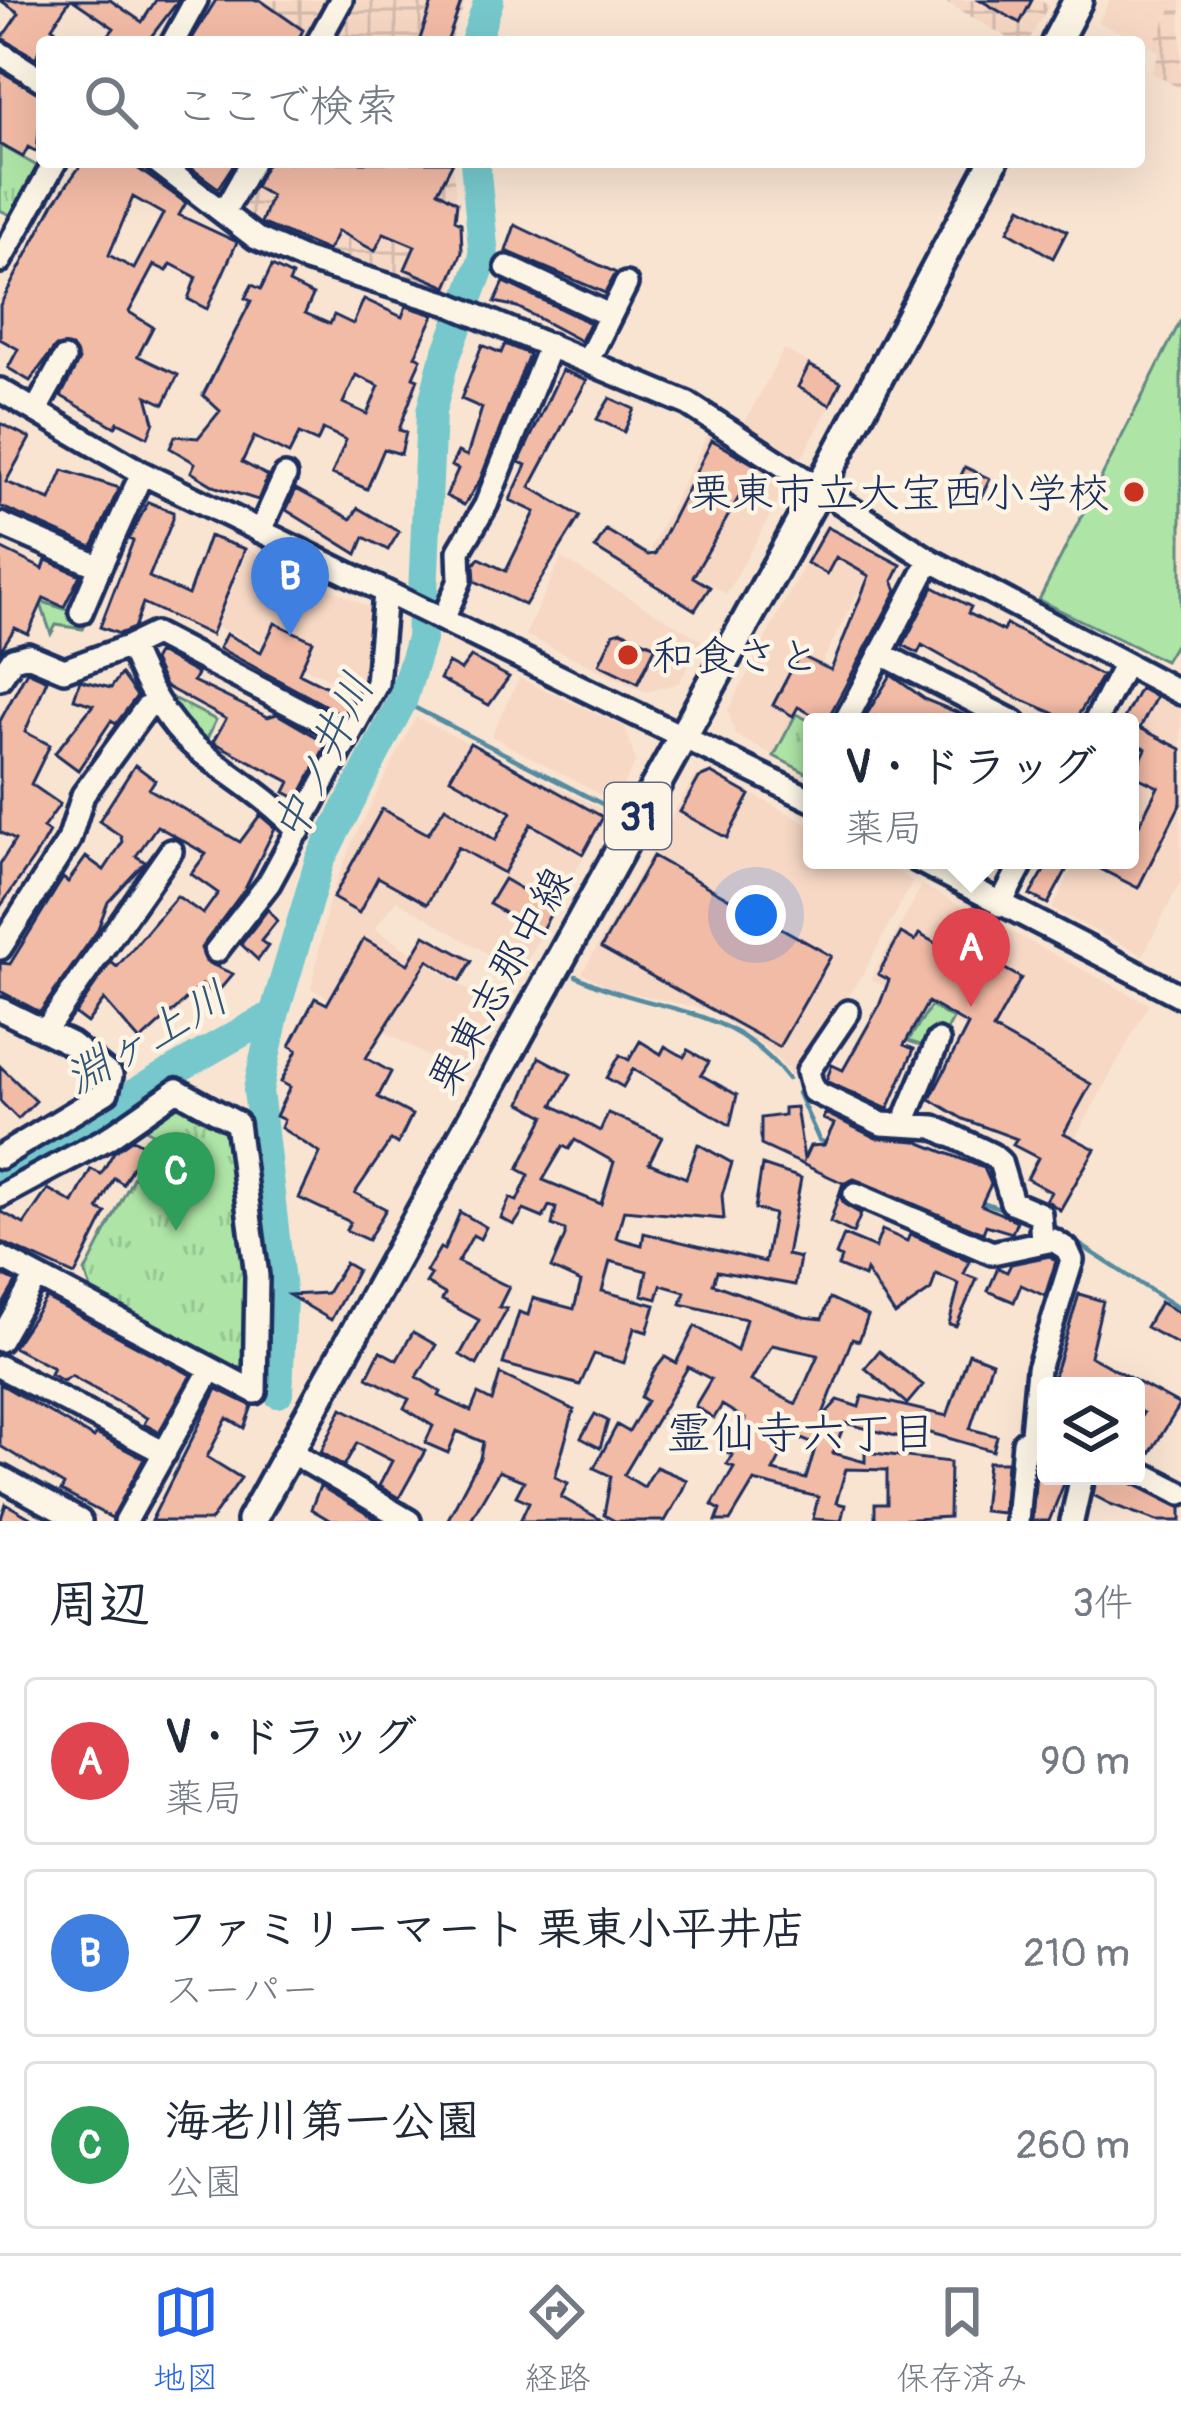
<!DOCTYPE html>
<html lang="ja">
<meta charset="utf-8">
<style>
:root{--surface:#fff;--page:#f6f6f7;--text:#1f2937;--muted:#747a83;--line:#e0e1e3;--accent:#2563eb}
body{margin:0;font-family:Pangolin,"Klee One",sans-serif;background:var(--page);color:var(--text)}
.controls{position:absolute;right:36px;bottom:36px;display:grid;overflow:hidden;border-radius:12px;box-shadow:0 12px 48px #0002}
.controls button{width:108px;height:108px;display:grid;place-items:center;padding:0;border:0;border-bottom:3px solid var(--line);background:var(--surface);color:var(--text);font:60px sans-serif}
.you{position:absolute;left:756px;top:915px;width:42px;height:42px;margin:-30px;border:9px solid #fff;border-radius:50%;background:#1a73e8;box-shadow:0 0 0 18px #1a73e833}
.badge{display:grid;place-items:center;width:78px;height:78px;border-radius:50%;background:var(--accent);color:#fff;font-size:39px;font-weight:700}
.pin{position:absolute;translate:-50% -99px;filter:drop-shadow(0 3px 6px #0008)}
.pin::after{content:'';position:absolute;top:63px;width:42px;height:36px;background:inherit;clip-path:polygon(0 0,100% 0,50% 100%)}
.popup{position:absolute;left:803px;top:713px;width:336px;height:156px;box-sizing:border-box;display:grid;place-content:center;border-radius:12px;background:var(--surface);filter:drop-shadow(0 3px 9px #0005);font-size:39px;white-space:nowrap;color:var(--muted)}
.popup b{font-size:45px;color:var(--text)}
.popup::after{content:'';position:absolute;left:50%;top:100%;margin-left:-24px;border:24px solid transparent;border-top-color:var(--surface)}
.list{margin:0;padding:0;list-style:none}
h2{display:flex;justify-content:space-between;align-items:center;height:156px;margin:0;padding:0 48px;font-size:51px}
h2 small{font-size:39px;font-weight:400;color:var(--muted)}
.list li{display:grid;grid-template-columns:78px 1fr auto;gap:36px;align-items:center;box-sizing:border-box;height:168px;margin:0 24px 24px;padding:0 24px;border:3px solid var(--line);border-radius:12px}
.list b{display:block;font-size:45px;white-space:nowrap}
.list p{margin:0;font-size:39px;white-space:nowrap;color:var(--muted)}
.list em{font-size:39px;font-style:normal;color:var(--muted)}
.icon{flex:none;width:66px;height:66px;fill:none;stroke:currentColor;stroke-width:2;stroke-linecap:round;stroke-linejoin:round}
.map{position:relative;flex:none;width:1181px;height:1521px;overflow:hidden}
.search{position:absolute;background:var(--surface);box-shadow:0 12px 48px #0002;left:36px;right:36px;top:36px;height:132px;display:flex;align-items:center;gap:30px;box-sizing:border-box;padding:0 42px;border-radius:12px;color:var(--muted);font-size:45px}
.sheet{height:732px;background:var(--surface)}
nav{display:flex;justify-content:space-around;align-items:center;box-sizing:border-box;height:168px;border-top:3px solid var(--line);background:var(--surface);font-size:33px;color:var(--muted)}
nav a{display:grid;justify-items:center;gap:6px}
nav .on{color:var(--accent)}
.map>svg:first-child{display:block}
</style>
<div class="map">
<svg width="1181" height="1521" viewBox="0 0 1181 1521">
<defs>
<pattern id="industrial-grid" width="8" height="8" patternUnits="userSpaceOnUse" patternTransform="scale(3)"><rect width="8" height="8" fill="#f7d8c5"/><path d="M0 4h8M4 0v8" fill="none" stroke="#d3baac"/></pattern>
<pattern id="grass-tufts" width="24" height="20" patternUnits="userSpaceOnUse" patternTransform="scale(3)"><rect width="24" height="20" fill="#aee4a6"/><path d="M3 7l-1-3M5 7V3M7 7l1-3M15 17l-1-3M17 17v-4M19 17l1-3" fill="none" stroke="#95c491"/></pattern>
</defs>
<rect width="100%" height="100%" fill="#f9e4d2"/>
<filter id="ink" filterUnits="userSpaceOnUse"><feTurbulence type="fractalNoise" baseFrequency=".00833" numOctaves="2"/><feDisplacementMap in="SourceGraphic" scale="24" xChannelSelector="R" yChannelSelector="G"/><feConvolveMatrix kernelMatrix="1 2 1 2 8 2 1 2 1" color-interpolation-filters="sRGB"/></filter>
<g filter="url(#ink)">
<path fill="#f7d8c5" d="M1110,0H1176L1151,47L1098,22Z
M784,349L843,382L798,465L741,429Z
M709,432L788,483L727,594L650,549Z
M825,525L879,552L774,756L735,735L728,710Z
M248,549L375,610L374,658L363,694L217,627Z
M561,558L702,640L679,683L646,692L525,635Z
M519,678L625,727L636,762L614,802L491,736Z
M1158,698L1181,709V881L1143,955L1052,909L1076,860H1130V754Z
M416,717L608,812L520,973L396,900L375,929L500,1011L463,1077L311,988L329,900L353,840Z
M710,771L812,826V860H875L913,881L863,974L793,1076L768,1049L712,1011L613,989L582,973L695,776Z
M922,885L1149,1004L1073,1143L967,1085L992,1042L871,979Z"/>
<path fill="url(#industrial-grid)" d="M227,0H334L311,42H223Z
M349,0H466L451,42H327Z
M942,0H1040L1049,5L1028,42H1015Z
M1176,0H1181V89L1152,73L1159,52L1151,47Z
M262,162H452L462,254L451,291L320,254L278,239L253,223L242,200Z"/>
<path fill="url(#grass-tufts)" stroke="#648a82" stroke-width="3" d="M0,145L37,166L10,215L0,210Z
M40,601L89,617L83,629L56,625L51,634Z
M163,693L216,720L205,743Z
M796,714L812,722V776L774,756Z
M931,1006L953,1019L943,1038L930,1032L923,1046L908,1041Z
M184,1099L227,1123L250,1267L247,1370L239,1376L93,1295L85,1272L155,1135L140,1125Z"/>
<path fill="#aee4a6" stroke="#648a82" stroke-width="3" d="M1181,320V635L1165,661L1039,600Z"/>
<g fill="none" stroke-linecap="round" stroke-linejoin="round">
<path stroke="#528ba0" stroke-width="4.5" d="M12,215L43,162
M0,239L3,233
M402,701L608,807
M576,976C655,1015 729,1001 788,1079
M798,1093L819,1140L826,1143
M977,1200L1028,1218
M1071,1239L1181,1310"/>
<path stroke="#76c8cc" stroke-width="30" d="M475,42L489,0
M0,1173C92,1120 180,1064 274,1015
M278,1393L282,1299L258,1090L274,1015L320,860L402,701L421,639L431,412L443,364L484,257L475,162"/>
</g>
<path fill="#f2bba6" stroke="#1b2f5e" stroke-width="3" fill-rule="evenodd" d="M0,0H70L52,27L71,42H42L36,58L2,38L19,13Z
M73,0H110L142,22L156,0H179L147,42H103L114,28Z
M216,0H260L303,30L297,42H190Z
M433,0H462L447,42H419Z
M980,0H1032L1020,23Z
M0,71L42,95L37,152L28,147L23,157L0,144Z
M83,162H129L186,203L179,215L237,242L207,309L188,299L196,277L171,264L167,271L154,265L129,312L153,327L138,356L178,375L164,404L147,396L154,422L148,437L118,422L115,427L61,396L79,360L72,347H55L30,381L8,368L18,349L0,339V305L54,203ZM133,197L163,214L134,269L109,255Z
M183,162H235L218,188Z
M267,162H453L438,191L457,202L455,220L461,223L462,252L447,287L405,269L415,246L384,233L375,251L338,231L328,251L261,223L271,196L255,187Z
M1021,207L1067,231L1053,258L1008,231Z
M515,225L616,273L605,293L506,251Z
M272,266L292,276L289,283L313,295L305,313L330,324L334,315L353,324L364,299L402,317L406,306L434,315L415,356L421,359L413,377L418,379L399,430L406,432L401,454L384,449L367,489L332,474L346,440L323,429L317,442L299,434L289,454L254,437L242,462L268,476L258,500L216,487L191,472L195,463L170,448L175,436L198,438L220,411L203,395L251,301L245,298L252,285L261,289ZM356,375L379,386L367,414L343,403Z
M504,282L590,323L581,341L517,307L495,302Z
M505,344L529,354L480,480L464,505L446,496L458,469L451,466L458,452L467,456L482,408L461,399L482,345L501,353Z
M809,365L841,382L830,405L798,387Z
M562,370L587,380L530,487L580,516L525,605L475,581L474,565L479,558L506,571L535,512L510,500L526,465L519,462Z
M610,398L634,409L624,432L597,419Z
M0,423L30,438L6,482L50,500L63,470L119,488L92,547L0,506Z
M712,440L757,466L693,577L710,587L695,610L595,548L606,530L648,555L655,554Z
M965,467L990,479L981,497L956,486Z
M296,489L351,519L358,508L399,532L388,550L364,537L357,554L286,510Z
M148,502L173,512V519L149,577L188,595L209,536L245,549L211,635L143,603L134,628L119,634L100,627L133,541L129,539Z
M827,527L901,565L893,581L897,590L826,722L798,707L793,716L773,705L799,655L831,670L869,576L836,557L827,574L807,563Z
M0,548L43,569L46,560L80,575L64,607L44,598L28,634L15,628L0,651Z
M933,587L971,607L968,613L1003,631L1006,624L1102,676L1074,722L1011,695L922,645L918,653L903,645Z
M275,623L313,641L299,673L351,699L343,715L219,648L226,634L261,652Z
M621,631L656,646L638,683L599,664L614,633Z
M158,652L197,674L193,681L268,717L277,714L327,743L298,799L285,792L290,782L213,742L226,719L165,686L153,661Z
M471,657L509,677L489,705L440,679L448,663L461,670Z
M27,671L47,680L25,732L50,745L31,784L60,804L43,828L49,832L36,855L0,907V864L15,840L0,832V721Z
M121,674L137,696L116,724L111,721L78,770L55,753L93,705L74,699L80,680L111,688Z
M891,675L926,700L981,722H862Z
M1140,688L1156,697L1140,728L1181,749V803L1138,888L1083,860H1130V843L1158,787L1133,775L1146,749L1133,742L1130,747V722H1122Z
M470,743L603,817L583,854L531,824L504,873L458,847L427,904L378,877L359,913L333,898L382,809L428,834L445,807L495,840L511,812L450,778Z
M135,765L155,780L149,789L240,842L260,815L275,828L245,889L201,948L206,962L233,974L215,995L202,985L140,1041L104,1000L87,1023L75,1014L111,962L117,967L177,896L203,914L218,893L191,874L206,854L157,826L136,856L145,862L108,902L97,931L40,1012L0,991V963L10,964L63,878L68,882L86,857L104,870L122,843L121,836L99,821Z
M711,773L750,795L727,838L680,812L699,778Z
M653,856L831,956L779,1047L601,948Z
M1039,860H1072L1048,904L1030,895L1047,866Z
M504,879L554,908L540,933L489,904Z
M268,909L277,921L261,941L268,946L258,960L241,944Z
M901,933L915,941L919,934L968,961L973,951L1021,978L993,1029L1091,1084L1064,1133L1095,1149L1060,1210L1046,1200L1051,1192L1027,1179L1038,1158L1013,1145L1017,1139L963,1119L930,1099L968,1025L928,1002L904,1045L914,1049L888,1109L826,1081L832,1065L843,1070L879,1006L889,980L878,974Z
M425,935L472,961L460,981L428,960L366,1058L391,1072L378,1097L412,1115L398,1144L391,1140L355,1193L386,1209L368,1240L346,1230L350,1222L299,1198L320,1153L281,1128L284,1120L276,1116L290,1087L281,1082L297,1050L290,1046L315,998L327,1004L364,939L408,964Z
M640,1041L661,1054L665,1046L684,1057L688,1050L709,1062L701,1075L737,1095L730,1125L633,1069L623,1087L607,1078L620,1055L629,1060Z
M539,1057L571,1074L553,1105L600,1131L608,1113L662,1137L649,1163L686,1178L698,1144L732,1163L722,1195L724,1219L624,1210L616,1238L642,1245L644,1233L765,1262L774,1214L755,1209L762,1165L801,1178L787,1255L800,1258L795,1285L717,1271L713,1284L804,1317L822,1319L830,1298L868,1316L859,1341L852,1339L821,1419L838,1400L859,1407L862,1396L947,1416L969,1353L992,1362L970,1429L997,1436L993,1451L913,1428L911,1440L845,1423L833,1453L865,1462V1452L950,1462L949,1517L875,1521V1504H887V1470L846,1469L836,1503L845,1505L841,1521L813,1519L818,1497L754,1481L730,1521H716L720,1510L712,1505L734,1467L727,1464L732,1455L727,1452L745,1419L722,1405L714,1418L695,1406L711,1379L688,1367L624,1475L644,1487L656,1467L687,1480L681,1493L665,1521H615L604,1515L611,1476L594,1468L617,1425L629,1432L647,1401L641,1397L654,1371L665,1357L676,1363L695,1326L737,1351L746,1319L681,1304L685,1292L661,1285L657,1299L642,1295L647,1271L610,1261L602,1291L655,1305L647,1332L634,1328L624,1363L594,1354L580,1385L503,1364L519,1312L528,1315L533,1298L574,1309L581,1282L551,1268L565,1236V1230L552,1225L556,1208L549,1206L543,1218L524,1210L514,1225L501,1218L510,1198L517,1201L529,1175L518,1169L545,1116L521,1103ZM575,1140L614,1162L601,1204L543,1180L563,1146L569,1149ZM772,1345L818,1355L796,1404L751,1381ZM792,1435L816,1445L806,1479L773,1471Z
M0,1066L36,1101L18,1119L0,1101Z
M796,1107L804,1159L810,1146L824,1145L834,1124L823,1119L825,1113L876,1138L916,1141L984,1168L991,1184L981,1205L1017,1221L1012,1233L986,1225L983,1233L854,1179L845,1183L840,1195L844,1204L861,1214L853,1233L830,1222L843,1183L761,1145V1118L784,1115V1108Z
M133,1139L144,1145L123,1184L114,1178L98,1209L106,1213L75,1275L0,1241V1211L24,1224L48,1189L73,1203L91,1169L101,1174L114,1152Z
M460,1212L486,1227L480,1239L473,1235L458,1262L509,1287L499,1307L507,1309L477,1365L460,1355L479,1320L442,1300L445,1294L426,1283L431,1275L426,1272L440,1248L444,1250Z
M882,1230L907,1241L910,1234L970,1261L964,1274L977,1279L956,1326L949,1324L959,1284L936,1274L931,1290L895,1315L866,1271L864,1277L838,1266L841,1258L836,1255L844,1235L875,1248Z
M1050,1256L1056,1261L1045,1296L1021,1285L1014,1302L988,1291L998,1268L1007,1272L1011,1264Z
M345,1263L357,1270L331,1320L289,1295L327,1293Z
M0,1274L16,1282L2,1306L0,1305Z
M1079,1294L1103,1301L1090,1356L1180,1405L1147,1458L1136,1452V1426L1143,1413L1136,1409V1386H1051Z
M46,1298L191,1375L159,1432L144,1424L147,1418L71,1376L63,1381L50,1374L53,1368L13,1347Z
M1160,1302L1181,1314V1346L1146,1327Z
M413,1332L436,1345L417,1377L441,1392L439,1396L471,1411L478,1394L492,1401L500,1374L574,1410L555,1477L568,1483L561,1497L603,1521H520L529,1502L516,1496L524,1481L499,1471L470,1521H447L480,1458L483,1442L457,1431L448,1453L425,1443L433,1426L404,1408L409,1399L367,1377L380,1351L397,1360Z
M879,1351L923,1385L907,1404L865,1368Z
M0,1384L94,1438L96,1434L144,1459L112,1518L61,1491L64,1485L0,1446Z
M217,1389L252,1406L244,1428L227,1418L207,1457L241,1478L210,1521H151Z
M342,1408L425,1451L399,1498L379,1486L392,1461L357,1443L344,1466L321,1452Z
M595,1414L608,1421L600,1448L581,1438Z
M1037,1460L1046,1461V1476H1067L1049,1521H1032Z
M988,1462H1007L1003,1513L983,1511Z
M1097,1476H1117L1181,1508V1521H1157L1110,1504L1093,1495Z
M320,1486L379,1521H331L311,1509Z
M6,1504L36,1521H0Z"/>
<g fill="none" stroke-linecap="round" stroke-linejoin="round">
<defs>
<path id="minor" d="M173,42L196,0
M318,42L341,0
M0,53L42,80
M157,162L256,238L306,260L449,304L688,404L930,560L1181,693
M225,210L252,162
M0,261L55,162
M507,267L609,315
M588,360L626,284
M0,390L142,473L812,800
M36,410L64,359
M0,524L100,567L142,473
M260,531L285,476
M81,612L100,567
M443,620L460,580L459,551L486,505L550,345
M880,653L1014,722
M0,678L13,659L28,655L64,670L130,646
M845,722L930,560
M1095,722L1125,664
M299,831C268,797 232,777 196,748C167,724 143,681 130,646L155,634L349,735
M917,860L1181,996
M1000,905L1024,860
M0,948L69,840L83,795L146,708L157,701
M216,951L269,883L377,683L385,593
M0,1009L71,1044L111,1076L107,1092L0,1157
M848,1012L808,1071L813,1091L882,1124L934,1127L992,1155L1000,1162L1012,1202L1040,1214L1042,1241
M45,1031L171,851
M908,1125V1113L938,1041
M855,1194L992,1253L1053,1240L1067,1249L1072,1260L1038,1369L1031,1444L1046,1446
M0,1196L108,1138L177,1090L237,1123L257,1276L255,1392L0,1257
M0,1340L36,1277
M0,1367L165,1453
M289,1451L409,1521
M1136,1470L1181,1493
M0,1477L80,1521
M126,1521L211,1369
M1017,1521L1024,1442L1031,1444
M1072,1521L1082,1476"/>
<path id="major" d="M1056,42L1078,0
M251,1521L820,487L993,162"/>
</defs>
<use href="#minor" stroke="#1b2f5e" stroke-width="30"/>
<use href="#major" stroke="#1b2f5e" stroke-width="36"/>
<use href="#minor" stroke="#fcf5e5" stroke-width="21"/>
<use href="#major" stroke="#fcf5e5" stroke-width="27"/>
</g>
</g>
<g fill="#c8321e" stroke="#fcf5e5" stroke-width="4.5">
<circle cx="1134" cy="492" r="12"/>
<circle cx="628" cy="655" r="12"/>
</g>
<g text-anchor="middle" stroke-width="9" stroke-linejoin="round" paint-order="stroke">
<rect fill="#fcf5e5" stroke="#5e6a86" stroke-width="3" x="605" y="783" width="66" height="66" rx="9"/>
<g font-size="39" font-weight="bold" fill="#1b2f5e">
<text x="638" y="830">31</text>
</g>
<g font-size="42" fill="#1b2f5e" stroke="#fcf5e5" text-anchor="end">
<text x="1110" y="507">栗東市立大宝西小学校</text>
<text x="652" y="670" text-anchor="start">和食さと</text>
</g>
<g font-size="42" fill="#1b2f5e" stroke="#fcf5e5">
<text transform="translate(499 980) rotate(-61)" y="15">栗東志那中線</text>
</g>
<g font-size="45" font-style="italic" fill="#32557a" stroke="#fcf5e5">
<text transform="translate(322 757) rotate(-65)" y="16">中ノ井川</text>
<text transform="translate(146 1037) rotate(-30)" y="16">淵ヶ上川</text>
</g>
<g font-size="45" fill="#1b2f5e" stroke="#fcf5e5">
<text x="801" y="1448">霊仙寺六丁目</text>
</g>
</g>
</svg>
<div class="controls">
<button><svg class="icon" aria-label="layers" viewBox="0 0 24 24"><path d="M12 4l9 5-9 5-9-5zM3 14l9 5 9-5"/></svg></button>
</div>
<div class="you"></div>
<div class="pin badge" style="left:971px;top:1007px;background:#e0444e">A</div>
<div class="popup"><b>V・ドラッグ</b>薬局</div>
<div class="pin badge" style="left:290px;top:636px;background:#3f7fe0">B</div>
<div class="pin badge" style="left:176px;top:1231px;background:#2e9e5b">C</div>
<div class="search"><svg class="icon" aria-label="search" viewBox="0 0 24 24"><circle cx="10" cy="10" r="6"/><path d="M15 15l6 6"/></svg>ここで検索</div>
</div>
<section class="sheet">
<h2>周辺<small>3件</small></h2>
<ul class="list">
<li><span class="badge" style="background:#e0444e">A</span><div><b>V・ドラッグ</b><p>薬局</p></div><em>90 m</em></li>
<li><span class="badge" style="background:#3f7fe0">B</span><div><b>ファミリーマート 栗東小平井店</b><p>スーパー</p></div><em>210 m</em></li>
<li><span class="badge" style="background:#2e9e5b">C</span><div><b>海老川第一公園</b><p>公園</p></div><em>260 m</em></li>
</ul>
</section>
<nav>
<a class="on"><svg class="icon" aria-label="map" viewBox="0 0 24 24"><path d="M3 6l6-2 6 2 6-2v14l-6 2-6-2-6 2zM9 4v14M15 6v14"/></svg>地図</a>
<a><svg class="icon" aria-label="directions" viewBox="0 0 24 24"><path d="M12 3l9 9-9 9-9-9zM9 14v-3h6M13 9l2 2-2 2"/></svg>経路</a>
<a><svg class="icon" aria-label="saved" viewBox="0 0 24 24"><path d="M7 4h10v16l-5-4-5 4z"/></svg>保存済み</a>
</nav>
